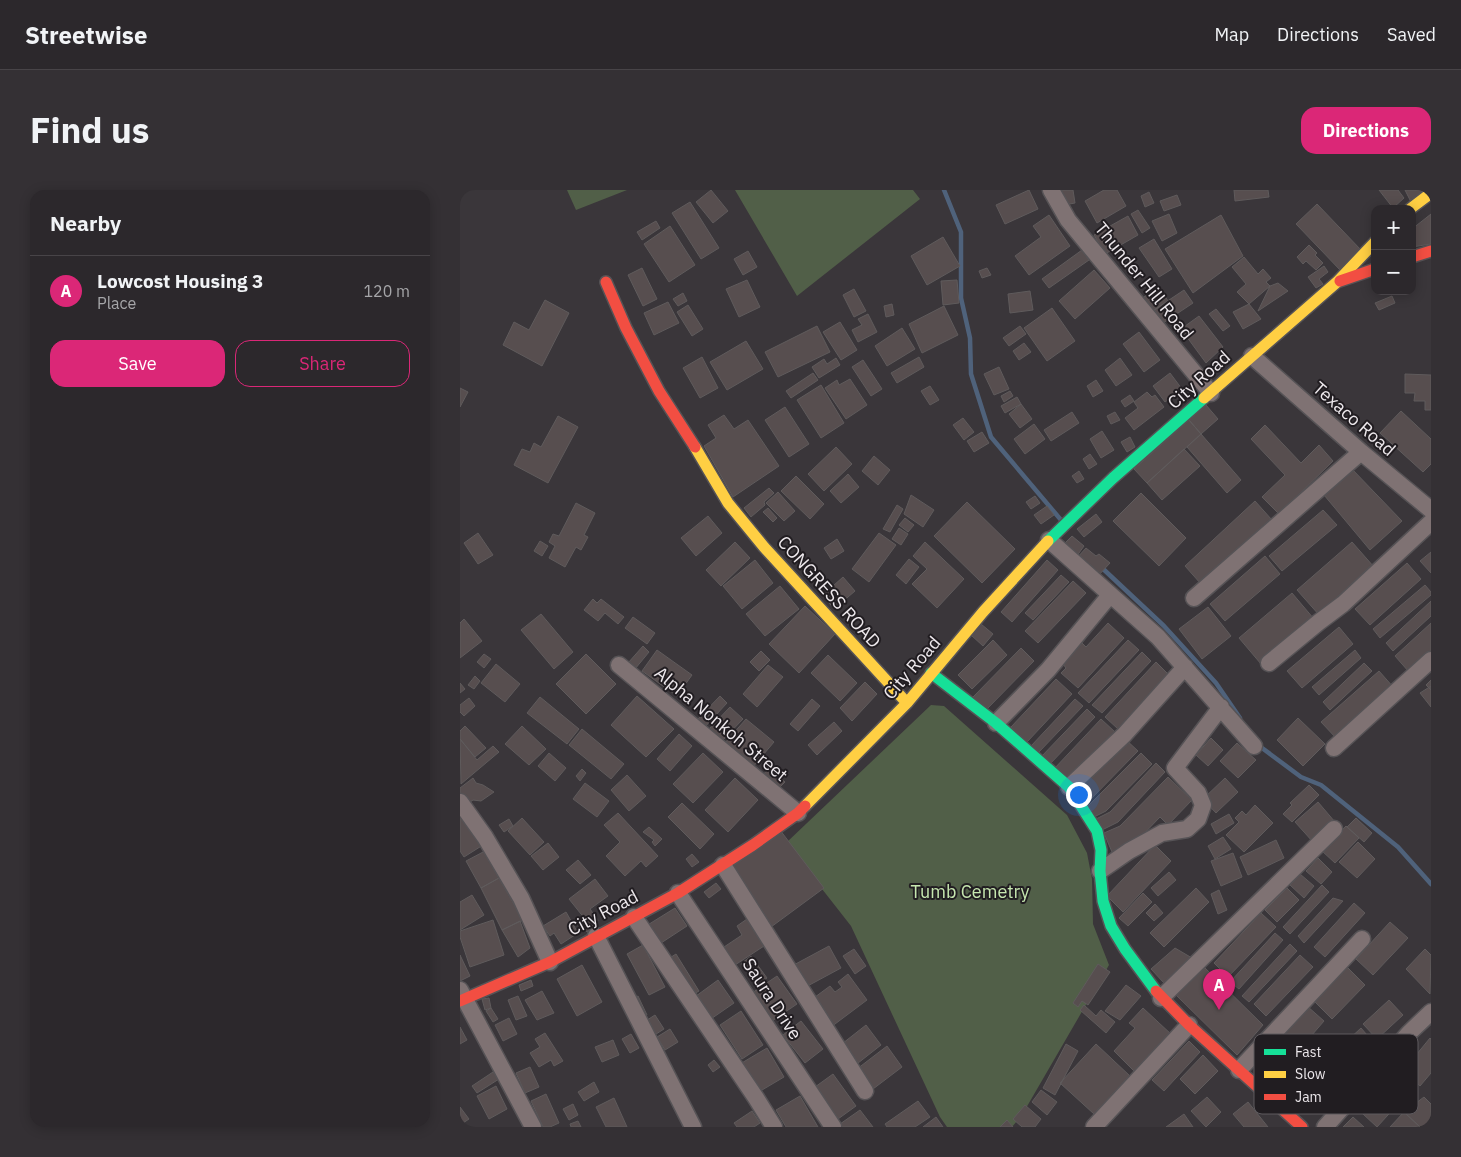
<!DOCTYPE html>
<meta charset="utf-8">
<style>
:root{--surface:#2c282c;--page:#343034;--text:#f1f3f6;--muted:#a6a6a9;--line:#484448;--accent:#db2777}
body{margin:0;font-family:"IBM Plex Sans",sans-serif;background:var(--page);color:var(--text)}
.controls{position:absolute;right:15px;top:15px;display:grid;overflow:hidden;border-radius:10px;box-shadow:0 2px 12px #0003}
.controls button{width:45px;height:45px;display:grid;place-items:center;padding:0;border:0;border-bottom:1px solid var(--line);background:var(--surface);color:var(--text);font:25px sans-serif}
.you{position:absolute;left:618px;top:604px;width:18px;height:18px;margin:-12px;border:4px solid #fff;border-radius:50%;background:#1a73e8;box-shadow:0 0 0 8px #1a73e833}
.badge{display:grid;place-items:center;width:32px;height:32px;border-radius:50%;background:var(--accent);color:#fff;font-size:16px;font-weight:700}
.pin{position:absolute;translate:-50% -41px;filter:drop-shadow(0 1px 2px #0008)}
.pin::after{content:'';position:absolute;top:26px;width:18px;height:15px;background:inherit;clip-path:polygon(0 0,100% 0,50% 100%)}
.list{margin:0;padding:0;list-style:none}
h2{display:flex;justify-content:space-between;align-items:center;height:65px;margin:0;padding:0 20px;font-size:21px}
h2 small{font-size:16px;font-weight:400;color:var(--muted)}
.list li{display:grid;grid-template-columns:32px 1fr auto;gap:15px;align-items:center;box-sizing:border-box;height:70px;padding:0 20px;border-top:1px solid var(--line)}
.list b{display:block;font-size:19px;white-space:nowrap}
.list p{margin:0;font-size:16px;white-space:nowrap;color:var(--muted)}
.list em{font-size:16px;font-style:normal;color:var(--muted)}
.actions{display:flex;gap:10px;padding:15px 20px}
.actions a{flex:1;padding:11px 0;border:1px solid var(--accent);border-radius:15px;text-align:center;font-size:18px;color:var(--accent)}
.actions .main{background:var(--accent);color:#fff}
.map{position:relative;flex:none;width:971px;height:937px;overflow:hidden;border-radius:15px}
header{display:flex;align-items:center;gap:30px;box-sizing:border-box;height:70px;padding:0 25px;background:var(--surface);border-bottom:1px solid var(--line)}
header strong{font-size:24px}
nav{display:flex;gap:28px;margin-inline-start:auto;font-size:18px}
.intro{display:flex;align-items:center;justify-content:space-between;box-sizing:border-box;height:120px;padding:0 30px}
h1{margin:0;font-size:35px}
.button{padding:12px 22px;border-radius:15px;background:var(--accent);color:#fff;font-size:18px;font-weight:700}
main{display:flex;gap:30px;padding:0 30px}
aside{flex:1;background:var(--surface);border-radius:15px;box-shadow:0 2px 12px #0003}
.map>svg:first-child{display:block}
</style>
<header>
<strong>Streetwise</strong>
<nav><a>Map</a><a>Directions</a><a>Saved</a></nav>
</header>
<div class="intro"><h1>Find us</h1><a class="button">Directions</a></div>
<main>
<aside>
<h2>Nearby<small></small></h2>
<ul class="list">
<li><span class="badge">A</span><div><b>Lowcost Housing 3</b><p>Place</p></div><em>120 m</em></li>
</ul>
<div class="actions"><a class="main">Save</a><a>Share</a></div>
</aside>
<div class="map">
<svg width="971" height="937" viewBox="0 0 971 937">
<rect width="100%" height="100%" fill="#3a363a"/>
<path fill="#515f48" d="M107,0H167L116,20Z
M275,0H453L460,9L337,106Z
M471,515L484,516L607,625L627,663L632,689L633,734L649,775L562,925L552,937H487L480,927L391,736L326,653Z"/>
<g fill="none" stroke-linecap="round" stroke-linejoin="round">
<path stroke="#4f627b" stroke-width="4.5" d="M484,0L501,42V108L510,148L511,184L531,247L601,330
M640,376L704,436L756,493L780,528
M798,555L841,587L861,595L938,657L971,694"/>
</g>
<path fill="#574e4f" stroke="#5f5b5c" d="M251,0L268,21L253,33L236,12Z
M569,0L578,19L545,34L536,15Z
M601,0H613L615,13L604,15Z
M644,0H657L666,16L637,33L625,11Z
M774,0H808L809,7L775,11Z
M919,0H938L944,8L933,18Z
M945,0H964L951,12Z
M689,2L694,13L685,17L681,6Z
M717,5L721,15L704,21L700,11Z
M230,12L259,58L241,69L212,23Z
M857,14L902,61L881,81L836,34Z
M678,20L690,38L682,43L671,24Z
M709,24L717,43L702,51L692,31Z
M971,24V54L952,57V39Z
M589,25L610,56L569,85L555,66L581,47L573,36Z
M761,25L783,66L733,103L705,59Z
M668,26L678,45L645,64L634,45Z
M196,31L200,38L182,50L177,42Z
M210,36L235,75L209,92L184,54Z
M483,47L500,76L467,95L451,66Z
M694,49L712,79L699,87L679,58Z
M849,55L857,63L855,65L863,73L856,80L846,71L843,74L837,67Z
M622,60L629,70L589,98L582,89Z
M288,61L297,77L283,85L274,69Z
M784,67L798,84L803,79L811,88L806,92L810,96L789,114L777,102L786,94L772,77Z
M864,76L868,82L859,89L863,94L856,98L848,87Z
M182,78L197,109L183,116L168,85Z
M527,78L531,85L522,88L519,81Z
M634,80L650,98L615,129L599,111Z
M287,90L300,117L279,127L266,99Z
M497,90L499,113L483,115L481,91Z
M818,93L828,101L798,121L810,96Z
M699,97L708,111L690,123L681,109Z
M394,99L406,121L394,127L383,105Z
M724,100L733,113L703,133L694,120Z
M570,101L573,120L550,123L548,104Z
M223,103L227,111L218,116L213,109Z
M932,106L935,113L919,120L915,113Z
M85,110L109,123L82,176L43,155L54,132L69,140Z
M208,112L219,133L194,145L184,123Z
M432,114L434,125L426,127L424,116Z
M789,114L801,129L783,139L773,122Z
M228,115L243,139L232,146L217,122Z
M484,116L498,145L462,163L449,134Z
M592,118L615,151L587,171L564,138Z
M756,119L770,136L763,141L749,124Z
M408,124L417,142L398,152L392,140L402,135L398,129Z
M739,126L763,157L746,173L721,139Z
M380,132L397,160L381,170L363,142Z
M357,136L370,162L318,187L305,162Z
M560,136L566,144L549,156L543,148Z
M442,138L455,159L427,176L415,156Z
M679,142L700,170L684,182L663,154Z
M286,151L303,179L267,200L250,172Z
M564,153L571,162L559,170L553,161Z
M242,167L258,198L240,208L223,178Z
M459,167L464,177L437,193L431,183Z
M376,168L380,175L359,188L352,177L364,169L367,174Z
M660,168L672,185L656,196L645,180Z
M403,170L422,199L411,206L392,177Z
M539,177L549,199L534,205L524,184Z
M353,183L358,190L331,208L326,201Z
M710,183L722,199L705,212L693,196Z
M945,184L971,185V220H965V211H954L955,203H945Z
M390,189L407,215L386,229L365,198L377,190L379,195Z
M636,190L643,201L633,207L627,196Z
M361,195L384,233L361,248L337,210Z
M470,196L479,210L470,215L461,201Z
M0,198L8,202L0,217Z
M550,201L553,206L544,212L541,206Z
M687,202L692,207L695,205L704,217L674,240L665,228L678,218L674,212Z
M670,205L674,211L665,217L661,211Z
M557,207L561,214L545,223L541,216Z
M561,214L572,229L560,238L549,224Z
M746,215L758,229L741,244L729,230Z
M325,217L349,254L329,267L305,230Z
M941,221L971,249V274L963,282L920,243Z
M612,222L619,233L591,251L584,240Z
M655,222L660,230L651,234L647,226Z
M264,225L274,239L288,230L319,276L273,307L244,256L256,248L248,235Z
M98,226L118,237L88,293L54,275L62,259L70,262L74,253L81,257Z
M503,228L514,242L504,250L493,235Z
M729,230L741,244L687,293L674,279Z
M574,234L585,249L565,264L554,249Z
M805,235L841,273L859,255L873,271L819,324L802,307L825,285L791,249Z
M642,241L654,260L641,268L630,249Z
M522,242L529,253L514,262L507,251Z
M741,244L781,290L767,303L727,257Z
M670,247L675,257L667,262L661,252Z
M376,257L392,274L364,301L348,284Z
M724,259L740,276L702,310L687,293Z
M630,264L637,274L629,279L623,269Z
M414,266L430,280L418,295L402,281Z
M891,278L942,331L910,360L864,305Z
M619,281L624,289L617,293L612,286Z
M388,284L399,297L381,313L370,301Z
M336,286L364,314L350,329L321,301Z
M309,298L314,303L304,312L305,315L291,327L284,318Z
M318,302L335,321L324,331L306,313Z
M681,303L726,348L699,376L653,331Z
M451,305L474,320L463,337L444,324Z
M575,306L580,313L571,319L566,312Z
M795,311L812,330L741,394L725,376Z
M507,312L555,359L522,393L474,346Z
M116,313L135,323L124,345L128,347L121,360L116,357L105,377L89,368L95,356L89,352L93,344L99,346Z
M437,315L443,319L430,342L423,339Z
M587,316L594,325L581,334L574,325Z
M308,318L317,328L313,332L303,322Z
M863,320L877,335L822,381L809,366Z
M636,324L642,332L624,347L617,339Z
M248,326L262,343L236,366L221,348Z
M445,328L454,335L448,342L439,335Z
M439,338L448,344L441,355L432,349Z
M18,343L33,365L18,374L4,353Z
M419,343L436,355L409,392L392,379Z
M612,346L624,356L614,370L601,357Z
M377,349L384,361L371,369L364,358Z
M80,351L88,356L82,366L74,361Z
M275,352L290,368L261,396L246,380Z
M465,352L504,389L477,418L452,394L467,379L453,366Z
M892,352L914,377L860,426L837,400Z
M626,358L636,366L639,364L650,373L637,387L616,369Z
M971,362V383L960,371Z
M805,366L820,384L765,431L750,414Z
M449,369L459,377L446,394L436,385Z
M295,370L313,393L282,419L263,396Z
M587,370L598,380L552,432L541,422Z
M947,373L961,389L910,435L895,419Z
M601,385L609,392L573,430L565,423Z
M383,387L395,401L374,419L363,405Z
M613,391L626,403L578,453L565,441Z
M965,395L971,402V405L920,448L913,439Z
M320,396L339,419L305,446L286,424Z
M832,403L854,429L801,474L779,448Z
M133,409L137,413L141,409L164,427L158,434L145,423L138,431L124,420Z
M971,411V426L933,461L926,453Z
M345,416L375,444L339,483L309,454Z
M748,417L771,446L742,469L719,439Z
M81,424L113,462L94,479L61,440Z
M173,427L195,443L187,454L165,438Z
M4,429L22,451L0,468V433Z
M648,433L664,448L618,498L601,483L606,478L603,474L622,453L626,457Z
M971,433V462L949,482L935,466Z
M521,434L533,444L523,456L511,445Z
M879,437L893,454L842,498L827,481Z
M533,450L547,465L512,499L498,485Z
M668,450L679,460L629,513L618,503Z
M183,456L189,462L175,479L168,473Z
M561,458L574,471L526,520L513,507Z
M197,460L232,485L217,506L182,481Z
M895,460L901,468L859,505L852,497Z
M301,461L310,470L299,481L290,472Z
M682,462L691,471L642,523L632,515Z
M24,464L31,469L24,478L17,472Z
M126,464L156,494L126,524L96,494Z
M368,465L397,493L380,511L351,483Z
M696,472L709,485L658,539L645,527Z
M904,473L912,481L870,520L863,512Z
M36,474L60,494L45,512L21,493Z
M308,475L323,487L297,517L283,504Z
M919,481L934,498L877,549L861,532Z
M15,486L20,491L14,499L8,495Z
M596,489L612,504L567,552L551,537Z
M971,490V500L966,495Z
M405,492L417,504L392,531L380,518Z
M0,493L5,499L0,503Z
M971,496V517L960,503Z
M177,506L214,539L186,567L151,535Z
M260,506L267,513L243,539L235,532Z
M80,507L119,539L107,554L67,523Z
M9,508L15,516L4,526L0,522V515Z
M352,509L360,516L338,541L330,534Z
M615,509L623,516L578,563L571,556Z
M270,517L283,529L262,551L249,539Z
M627,519L635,527L588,576L580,568Z
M838,528L865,554L843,576L817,550Z
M286,529L314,552L292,578L264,554Z
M641,529L655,542L607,593L593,580Z
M374,532L382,541L357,565L348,555Z
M5,536L26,558L15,567L0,549V541Z
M62,536L86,559L69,575L45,554Z
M122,539L164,574L151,589L109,555Z
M219,544L232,556L210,581L197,569Z
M664,548L678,561L627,613L613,600Z
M751,548L763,560L748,576L736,565Z
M0,549L17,570L33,556L39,562L1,594Z
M777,553L796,570L778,588L760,571Z
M89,563L106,578L95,591L78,576Z
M243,563L263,582L233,613L213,594Z
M681,563L692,574L646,621L632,628L627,617Z
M696,573L705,582L658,632L642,640L636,629L650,622Z
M310,578L325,592L314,603L299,588Z
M122,579L126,583L120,591L116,586Z
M167,585L186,606L169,621L151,600Z
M708,587L732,610L708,635L700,627L676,652L652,662L644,643L660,636Z
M13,588L16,593L23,595L34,602L21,611L13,610L6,615L0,607V598Z
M275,588L298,610L268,642L245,620Z
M765,588L778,602L756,623L743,609Z
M125,593L149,611L137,627L113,609Z
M849,595L859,605L832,632L823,624L832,615L830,613Z
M858,612L875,632L853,652L835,632Z
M222,613L254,644L240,659L208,627Z
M795,615L813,633L784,662L766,645L779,632L775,628L782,621L786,625Z
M158,623L198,666L186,677L181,671L165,686L146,666L160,652L144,635Z
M3,624L23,655L4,667L0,661V626Z
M769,624L774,633L756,644L751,634Z
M62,628L84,652L70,665L48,641Z
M896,628L912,643L904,652L887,637Z
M49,629L53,636L44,642L39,635Z
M886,636L899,648L875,673L862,661Z
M189,637L202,649L195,656L192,652L194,650L183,642Z
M320,640L364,698L311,737L268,680Z
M763,647L771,659L755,669L748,656Z
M816,650L824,668L788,685L780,667Z
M898,652L915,669L897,688L879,672Z
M88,653L99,667L83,680L71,666Z
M695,655L711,671L663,722L647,706Z
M25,661L39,688L21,698L6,671Z
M773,663L782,687L761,696L751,671Z
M232,664L239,672L232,677L226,669Z
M858,668L872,682L861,694L846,681Z
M118,670L131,685L120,694L106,680Z
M709,682L716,690L698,706L691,698Z
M840,684L854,696L844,708L830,695Z
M39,688L63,730L42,740L21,698Z
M135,689L148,706L130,719L138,730L136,735L127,742L120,733L125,729L109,709Z
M256,693L261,699L249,708L244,702Z
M862,695L869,702L830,744L823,737Z
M736,698L749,712L704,757L690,743Z
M827,698L839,710L817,732L805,720Z
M759,700L767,720L758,724L751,704Z
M683,703L692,712L668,736L659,728Z
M12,705L24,725L0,740V712Z
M873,708L883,711L844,753L838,746Z
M894,713L905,723L865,767L854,757Z
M695,714L703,723L694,731L686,723Z
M215,718L227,736L198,755L186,736Z
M106,722L118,743L101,754L94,743L90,746L83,736Z
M801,723L816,737L768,787L754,773Z
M287,729L304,756L275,775L264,757L282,745L277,736Z
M33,730L44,765L10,777L0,747V741Z
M60,731L70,758L58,767L42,740Z
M930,732L948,748L913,785L896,769Z
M815,743L823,750L779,799L770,792Z
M830,754L837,761L789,812L782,806Z
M183,755L205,797L189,805L167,764Z
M369,756L381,778L342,799L330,777Z
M715,758L732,768L704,793L691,779Z
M394,759L406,776L395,784L383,766Z
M965,759L971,765L970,804L946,779Z
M216,764L239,801L231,806L208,769Z
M0,765L10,786L0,791Z
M840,765L853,777L806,826L794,814Z
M291,766L307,788L297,795L281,774Z
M638,774L650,782L628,815L622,811L618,817L613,813Z
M122,775L142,812L117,826L97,789Z
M743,776L803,835L777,865L716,805Z
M887,777L905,795L872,829L854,811Z
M388,784L407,810L371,837L351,810L370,796L375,802L382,797L378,792Z
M317,786L337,814L312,831L292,803Z
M71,790L73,796L61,801L59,795Z
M258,790L274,813L248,831L232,809Z
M666,795L681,806L660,830L645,821Z
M82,801L94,823L77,830L65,810Z
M58,806L67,826L56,830L48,810Z
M178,806L187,825L181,828L172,809Z
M29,808L31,818L25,820L22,809Z
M929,810L943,825L917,849L903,834Z
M624,815L636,826L641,820L655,832L646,843L620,820Z
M847,816L864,831L833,867L816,851Z
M31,818L38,829L33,832L26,821Z
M683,818L712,845L676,883L654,861L675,838L669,833Z
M281,821L303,855L282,869L260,835Z
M195,825L204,839L193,846L184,832Z
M49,828L57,844L43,851L35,835Z
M341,831L363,859L345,873L323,845Z
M406,835L421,855L393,877L378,857Z
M0,837L7,850L0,854Z
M901,838L907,845L899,858L887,851Z
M210,839L218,852L205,860L197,847Z
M85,843L103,871L94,876L91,870L79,877L70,863L80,857L75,849Z
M171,844L179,858L170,863L162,849Z
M970,848L971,849V883L960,896L943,881Z
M153,850L159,865L142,872L135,857Z
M729,851L740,862L704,901L692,890Z
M606,854L618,861L595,905L583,898Z
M636,854L670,886L634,924L600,893Z
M427,856L442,877L413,899L397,879Z
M307,858L324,887L297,903L280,874Z
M743,865L758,881L735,904L720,889Z
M809,868L848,903L831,922L793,887Z
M254,870L260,877L253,882L248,875Z
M70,877L79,897L65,903L56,883Z
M33,882L39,889L17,903L12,896Z
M373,884L396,916L378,929L355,897Z
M934,889L949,902L917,937L903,924Z
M134,892L139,902L124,911L118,902Z
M36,896L47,919L29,929L17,906Z
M581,900L597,912L587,925L572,912Z
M86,904L99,933L90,937H83L71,911Z
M340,906L358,937H326L316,920Z
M747,907L761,922L746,937L731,921Z
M964,907L971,914V937H960L944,922Z
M154,908L167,937H146L136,917Z
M458,911L470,927L455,937H427L425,934Z
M788,912L808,937H784L773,924Z
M113,914L118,925L109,930L103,919Z
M565,915L581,929L575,937H562L553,929Z
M0,917L9,929L0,935Z
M400,920L413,937H382L380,934Z
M292,921L300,933L294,937H277L274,933Z
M944,922L960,937H930Z
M724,924L733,937H706Z
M476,927L483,937H463Z
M893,927L904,937H883Z
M547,930L553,937H540Z
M118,931L121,937H111L110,934Z"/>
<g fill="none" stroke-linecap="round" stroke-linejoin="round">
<defs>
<path id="street" d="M591,0L608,30L751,203
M792,166L901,262L971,320
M589,350L698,447L794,556
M734,408L901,262
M809,473L859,432L883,414L971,332
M159,475L338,623
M536,533L588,480L650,405
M874,558L971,470
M609,597L664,545L725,477
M0,612L25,647L61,708L90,772
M263,675L405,901
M640,681L669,661L702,643L727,639L738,629L743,615L738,603L715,578L761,517
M218,703L373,937
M174,727L296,908L314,937
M136,746L233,937
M0,800L73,937
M701,808L874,639
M779,880L902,749
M634,937L729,835
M865,937L949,843L971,822"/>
<path id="fast" d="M588,351L653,288L744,208
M471,483L536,533L609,597L637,641L641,660L640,681L643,711L651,736L665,759L696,801"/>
<path id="slow" d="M950,19L971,3
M744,208L877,92L915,52
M235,257L268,313L304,357L447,513
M345,616L447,513L523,422L588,351"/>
<path id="jam" d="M952,67L971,61
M880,91L915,79
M146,92L166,138L199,201L235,257
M696,801L729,835L842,937
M0,811L90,772L218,703L293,655L338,623L345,616"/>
</defs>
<use href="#street" stroke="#565356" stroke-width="19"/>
<use href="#fast" stroke="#565356" stroke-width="14"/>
<use href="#slow" stroke="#565356" stroke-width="14"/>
<use href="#jam" stroke="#565356" stroke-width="14"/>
<use href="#street" stroke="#7f7273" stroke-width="16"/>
<use href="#fast" stroke="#16e098" stroke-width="11"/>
<use href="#slow" stroke="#ffcf43" stroke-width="11"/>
<use href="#jam" stroke="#f24e42" stroke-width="11"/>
</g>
<g text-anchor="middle" stroke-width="4" stroke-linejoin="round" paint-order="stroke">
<g font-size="18" fill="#ede8ec" stroke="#211d21">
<text transform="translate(684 91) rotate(51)" y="6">Thunder Hill Road</text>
<text transform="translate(739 190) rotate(-42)" y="6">City Road</text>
<text transform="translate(894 229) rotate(41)" y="6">Texaco Road</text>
<text transform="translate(369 402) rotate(48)" y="6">CONGRESS ROAD</text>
<text transform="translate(452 478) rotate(-49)" y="6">City Road</text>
<text transform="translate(261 534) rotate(40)" y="6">Alpha Nonkoh Street</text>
<text transform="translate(143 723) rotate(-28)" y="6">City Road</text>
<text transform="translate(312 809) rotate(57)" y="6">Saura Drive</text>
</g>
<g font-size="18" fill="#c6e7af" stroke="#211d21">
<text x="510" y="708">Tumb Cemetry</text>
</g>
</g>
<rect x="794" y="844" width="164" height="80" rx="8" fill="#211d21" stroke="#5e5a5e" stroke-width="1"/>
<rect x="804" y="859" width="22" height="6" fill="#16e098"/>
<rect x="804" y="881" width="22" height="7" fill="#ffcf43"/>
<rect x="804" y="904" width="22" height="6" fill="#f24e42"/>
<g font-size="14" fill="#ede8ec">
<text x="835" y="867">Fast</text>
<text x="835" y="889">Slow</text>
<text x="835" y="912">Jam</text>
</g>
</svg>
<div class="controls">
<button>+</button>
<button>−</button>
</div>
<div class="you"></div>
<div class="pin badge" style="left:759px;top:820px">A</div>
</div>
</main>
